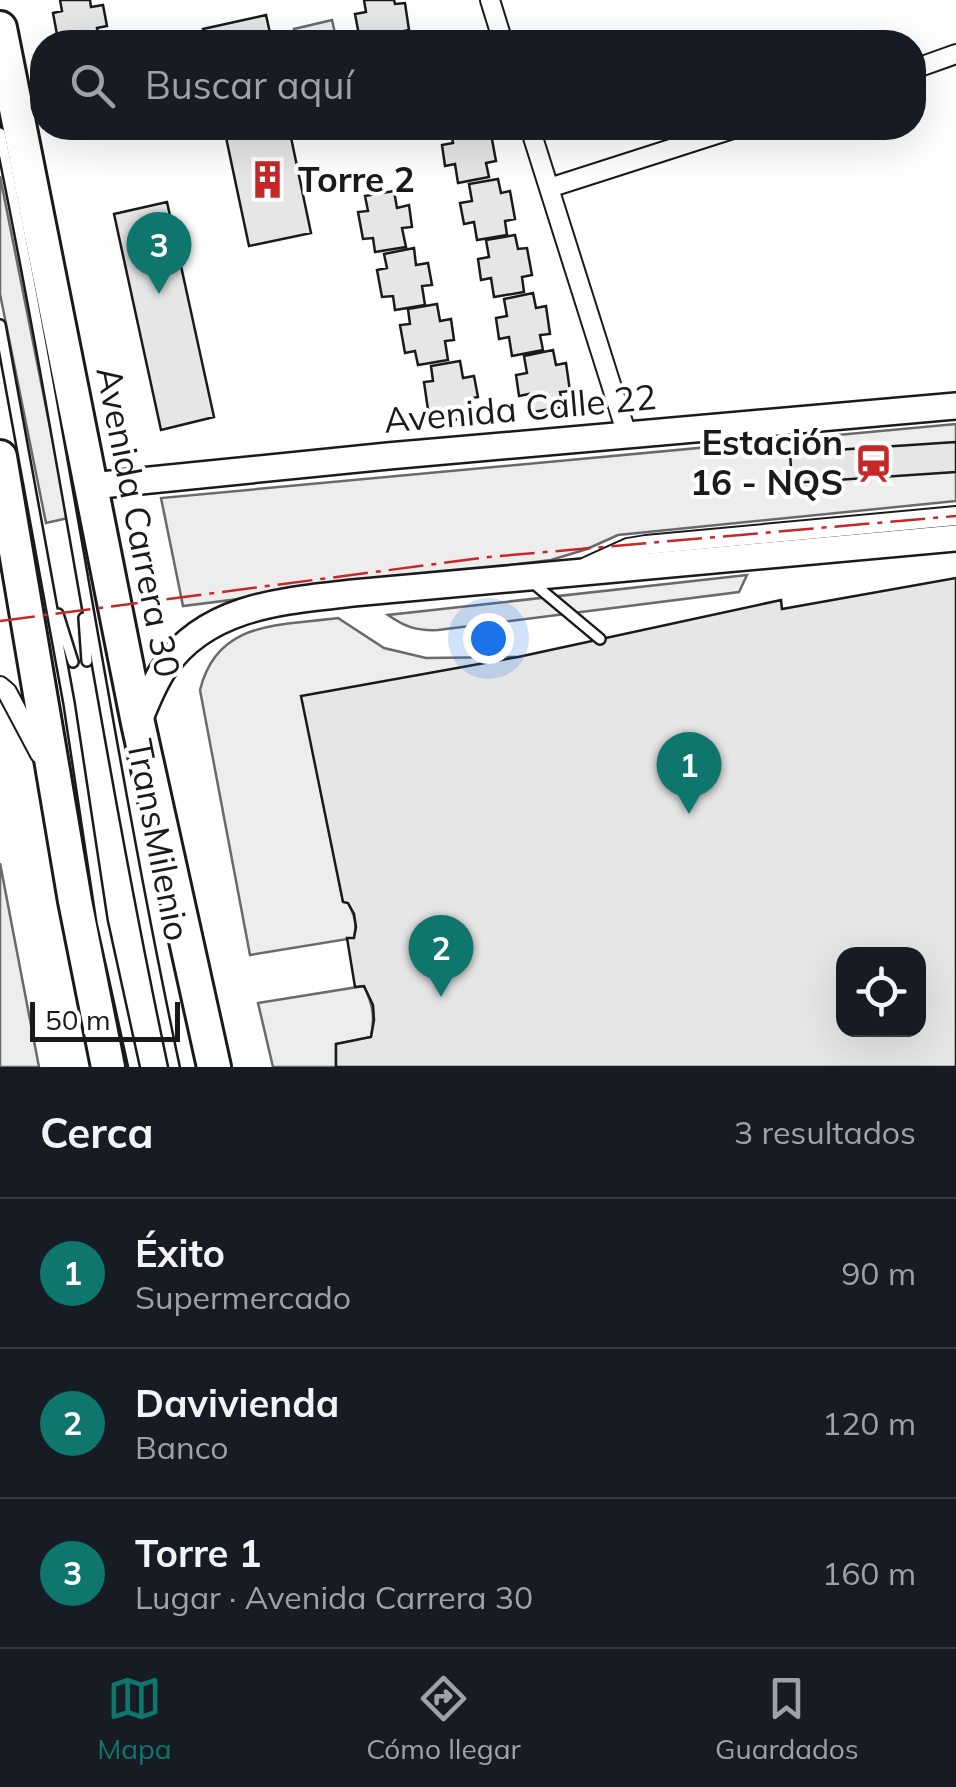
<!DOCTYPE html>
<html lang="es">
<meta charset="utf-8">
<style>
:root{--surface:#171b24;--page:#242831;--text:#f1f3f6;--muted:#9ea1a6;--line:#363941;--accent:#0f766e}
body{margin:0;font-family:Mulish,sans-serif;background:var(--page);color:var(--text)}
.controls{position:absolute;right:30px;bottom:30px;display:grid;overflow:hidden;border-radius:20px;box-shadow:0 10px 40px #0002}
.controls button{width:90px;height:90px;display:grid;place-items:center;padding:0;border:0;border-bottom:2px solid var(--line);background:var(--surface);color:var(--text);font:50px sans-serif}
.scale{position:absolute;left:30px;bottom:25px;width:150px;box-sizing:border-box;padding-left:10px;border:5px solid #1a1a1a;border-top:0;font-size:28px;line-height:35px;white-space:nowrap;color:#1a1a1a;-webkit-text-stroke:8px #fff;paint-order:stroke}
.you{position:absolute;left:488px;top:638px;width:35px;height:35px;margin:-25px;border:8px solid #fff;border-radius:50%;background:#1a73e8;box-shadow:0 0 0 15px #1a73e833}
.badge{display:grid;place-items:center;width:65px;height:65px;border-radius:50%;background:var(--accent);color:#fff;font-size:32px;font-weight:700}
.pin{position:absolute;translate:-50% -82px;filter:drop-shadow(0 2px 5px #0008)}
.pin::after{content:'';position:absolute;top:52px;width:35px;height:30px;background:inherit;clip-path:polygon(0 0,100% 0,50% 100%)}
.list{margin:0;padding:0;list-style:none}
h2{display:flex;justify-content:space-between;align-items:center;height:130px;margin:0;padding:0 40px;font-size:42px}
h2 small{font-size:32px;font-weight:400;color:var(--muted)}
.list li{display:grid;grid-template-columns:65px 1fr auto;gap:30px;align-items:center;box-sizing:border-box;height:150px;padding:0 40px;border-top:2px solid var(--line)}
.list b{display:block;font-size:38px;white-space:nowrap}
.list p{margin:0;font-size:32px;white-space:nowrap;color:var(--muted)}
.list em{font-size:32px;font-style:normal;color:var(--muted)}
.icon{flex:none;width:55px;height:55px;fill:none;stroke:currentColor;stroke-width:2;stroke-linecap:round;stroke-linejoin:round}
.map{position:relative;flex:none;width:956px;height:1067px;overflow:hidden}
.search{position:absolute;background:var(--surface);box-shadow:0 10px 40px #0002;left:30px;right:30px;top:30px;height:110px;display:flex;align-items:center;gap:25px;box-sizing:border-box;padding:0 35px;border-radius:40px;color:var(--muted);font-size:38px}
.sheet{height:580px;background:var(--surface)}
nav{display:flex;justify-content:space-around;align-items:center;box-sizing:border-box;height:140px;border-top:2px solid var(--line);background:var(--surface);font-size:28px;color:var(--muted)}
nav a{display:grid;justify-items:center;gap:5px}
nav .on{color:var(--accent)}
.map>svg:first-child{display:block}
</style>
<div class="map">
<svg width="956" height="1067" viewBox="0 0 956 1067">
<rect width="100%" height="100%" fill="#fff"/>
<path fill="#ededed" stroke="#6a6a6a" stroke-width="2.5" d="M332,20L337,42H297L294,29Z
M0,176L68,518L46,523L0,294Z
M956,424V501L618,535L587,549L551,560L183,606L161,498Z
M747,575L739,592L438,630C417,631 405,627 388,615Z
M338,618L384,648L426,658L518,657L302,697L343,901L348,903C355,915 357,924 354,938L250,955L200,690C217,620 279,626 338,618Z
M0,863L39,1067H0Z
M364,986C373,1005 375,1016 371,1037L336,1044V1067H273L258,1003Z"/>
<path fill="#e6e6e6" stroke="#1a1a1a" stroke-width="2.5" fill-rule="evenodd" d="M60,0H90L91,7L103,5L107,26L97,28L100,42H69L68,38L58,40L53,13L62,11Z
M364,0H394L395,4L405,3L409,30L399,32L401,42H370L368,33L359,35L355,14L366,12Z
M266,15L272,42H206L203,29Z
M224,128H289L311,233L249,246Z
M450,128H480L482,135L491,134L496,161L486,163L489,177L458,183L455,164L445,166L442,145L453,143Z
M498,179L501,193L510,191L515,219L505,221L507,235L477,240L474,222L464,224L460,203L472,201L469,184Z
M394,191L397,208L409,205L412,227L402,228L406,247L375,252L373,238L363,239L358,212L368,211L365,196Z
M167,202L214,417L161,430L114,214Z
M515,235L518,249L527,248L532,275L522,277L524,292L494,297L491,278L481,280L478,259L489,257L486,240Z
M414,248L416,265L428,263L432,285L422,286L425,305L395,310L393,296L382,297L377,270L387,268L384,254Z
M533,293L536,308L546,306L550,334L540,335L543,350L512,356L509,337L499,339L496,318L507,316L504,299Z
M437,304L440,321L451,319L454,340L445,341L448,360L418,365L415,351L405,353L400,325L410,324L408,309Z
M553,350L556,365L566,363L570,391L560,392L563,407L533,412L529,394L519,396L516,375L527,373L524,356Z
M460,361L463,378L474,376L478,397L468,399L471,417L441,422L438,408L428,410L424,382L433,381L431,366Z
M956,442V472L792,483L790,453Z
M956,578V1067H336V1044L371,1037L374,1020L373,1005L364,986L355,987L347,938H354L356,927L354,914L348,903L343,902L301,696L518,657L781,600L782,609ZM844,954H918V1030H844Z"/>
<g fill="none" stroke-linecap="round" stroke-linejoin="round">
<defs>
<path id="lane" d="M0,133C64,443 108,757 174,1067
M0,325L69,703L102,921L134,1067
M533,583L600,639
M58,614L73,662
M84,618L87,661"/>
<path id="street" d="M490,0L503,42
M914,69L956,54
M530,128L627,435
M549,188L736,128
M586,567L628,548L646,545L956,516
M0,686L7,692L40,754"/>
<path id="secondary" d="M91,486L388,456L956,406
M138,723C146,704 153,684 165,667C208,605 285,601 353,593L956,538"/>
<path id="highway" d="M0,28L138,723L214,1067
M0,457L75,901L108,1067"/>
</defs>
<use href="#lane" stroke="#1a1a1a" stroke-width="14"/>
<use href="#street" stroke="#1a1a1a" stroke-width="22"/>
<use href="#secondary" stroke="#1a1a1a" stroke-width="30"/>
<use href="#highway" stroke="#1a1a1a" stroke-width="38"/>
<use href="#lane" stroke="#fff" stroke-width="9"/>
<use href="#street" stroke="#fff" stroke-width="18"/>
<use href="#secondary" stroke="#fff" stroke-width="25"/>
<use href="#highway" stroke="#fff" stroke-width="32"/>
<path stroke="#c62828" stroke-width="2.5" stroke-dasharray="35 8 5 8" stroke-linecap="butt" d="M0,621L489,557L956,516"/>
</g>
<defs>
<symbol id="building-bare" viewBox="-9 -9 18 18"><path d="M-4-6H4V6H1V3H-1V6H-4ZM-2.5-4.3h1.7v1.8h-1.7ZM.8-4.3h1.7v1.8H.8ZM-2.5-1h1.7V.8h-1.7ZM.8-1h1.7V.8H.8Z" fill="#c62828" stroke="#fff" stroke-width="2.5" paint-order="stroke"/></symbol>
<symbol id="station-bare" viewBox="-9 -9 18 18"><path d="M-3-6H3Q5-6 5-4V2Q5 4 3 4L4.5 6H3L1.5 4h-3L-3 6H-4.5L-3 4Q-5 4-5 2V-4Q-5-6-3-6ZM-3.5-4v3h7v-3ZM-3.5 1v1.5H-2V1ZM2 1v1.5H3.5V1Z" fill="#c62828" stroke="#fff" stroke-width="2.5" paint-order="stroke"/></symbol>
</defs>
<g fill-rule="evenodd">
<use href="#building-bare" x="240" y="152" width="55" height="55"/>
<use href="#station-bare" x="846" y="436" width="55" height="55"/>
</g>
<g text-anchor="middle" stroke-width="8" stroke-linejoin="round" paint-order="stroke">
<g font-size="35" font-weight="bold" fill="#1a1a1a" stroke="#fff" text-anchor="start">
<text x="298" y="192">Torre 2</text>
<text x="843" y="455" text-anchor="end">Estación<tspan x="843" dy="40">16 - NQS</tspan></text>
</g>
<g font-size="35" fill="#1a1a1a" stroke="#fff">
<text transform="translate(520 409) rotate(-5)" y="12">Avenida Calle 22</text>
<text transform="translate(138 522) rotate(79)" y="12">Avenida Carrera 30</text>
<text transform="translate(158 840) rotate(79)" y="12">TransMilenio</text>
</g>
</g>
</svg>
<div class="controls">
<button><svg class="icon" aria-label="locate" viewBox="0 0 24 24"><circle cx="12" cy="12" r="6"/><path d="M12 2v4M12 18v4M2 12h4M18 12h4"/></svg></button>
</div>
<div class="scale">50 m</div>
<div class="you"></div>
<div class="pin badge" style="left:689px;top:814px">1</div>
<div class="pin badge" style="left:441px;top:997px">2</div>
<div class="pin badge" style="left:159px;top:294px">3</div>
<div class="search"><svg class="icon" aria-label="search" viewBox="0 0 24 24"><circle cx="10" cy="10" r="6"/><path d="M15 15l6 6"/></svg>Buscar aquí</div>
</div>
<section class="sheet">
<h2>Cerca<small>3 resultados</small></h2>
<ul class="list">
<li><span class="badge">1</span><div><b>Éxito</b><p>Supermercado</p></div><em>90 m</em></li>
<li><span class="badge">2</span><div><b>Davivienda</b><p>Banco</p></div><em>120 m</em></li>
<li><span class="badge">3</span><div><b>Torre 1</b><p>Lugar · Avenida Carrera 30</p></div><em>160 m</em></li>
</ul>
</section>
<nav>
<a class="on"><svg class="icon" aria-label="map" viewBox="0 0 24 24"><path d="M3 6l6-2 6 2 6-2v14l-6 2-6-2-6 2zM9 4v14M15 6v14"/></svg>Mapa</a>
<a><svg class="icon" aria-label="directions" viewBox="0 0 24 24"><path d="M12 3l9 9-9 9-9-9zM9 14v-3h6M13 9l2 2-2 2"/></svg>Cómo llegar</a>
<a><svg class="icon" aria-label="saved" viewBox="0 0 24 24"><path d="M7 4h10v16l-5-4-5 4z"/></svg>Guardados</a>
</nav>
